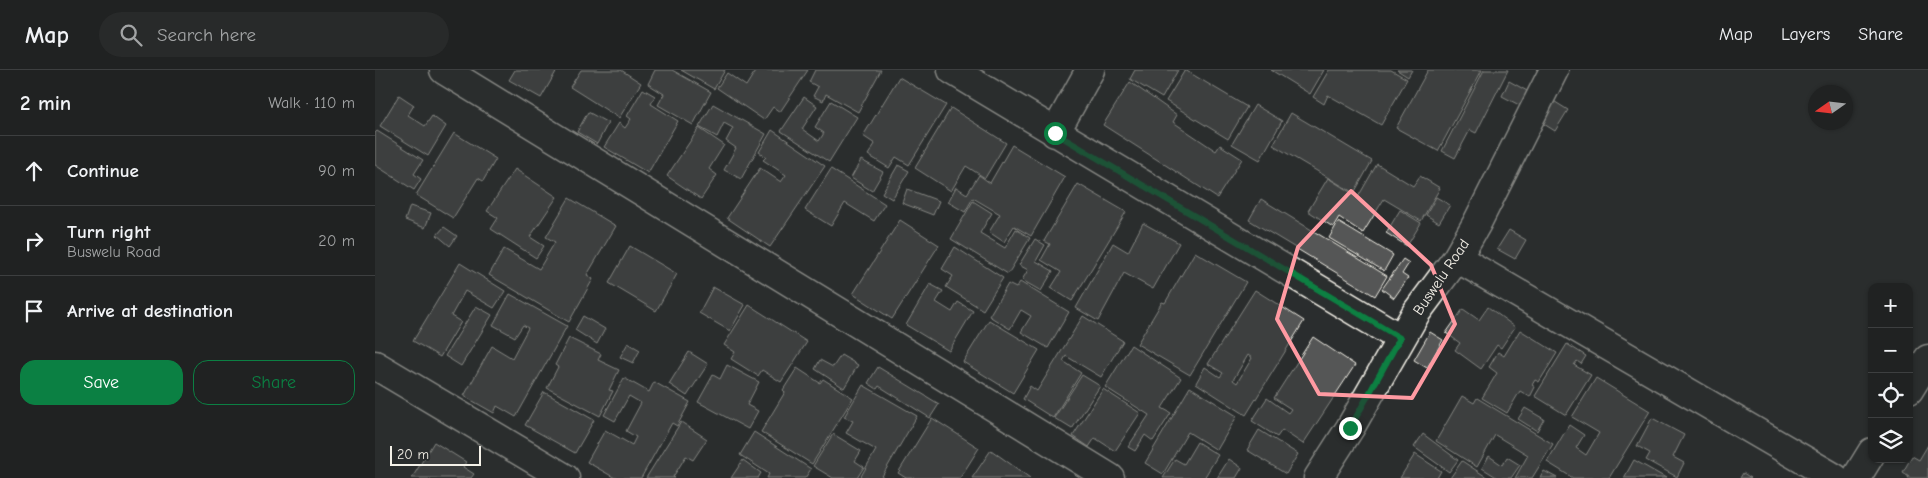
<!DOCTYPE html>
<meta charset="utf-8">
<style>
:root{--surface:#202222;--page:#282a2a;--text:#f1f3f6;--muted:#a2a4a5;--line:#3d3f40;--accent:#0b8043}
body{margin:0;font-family:"Comic Neue",sans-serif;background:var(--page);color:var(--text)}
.controls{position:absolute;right:15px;bottom:15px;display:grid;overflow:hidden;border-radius:10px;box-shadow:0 1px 4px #0004}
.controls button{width:45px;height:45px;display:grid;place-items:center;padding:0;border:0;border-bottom:1px solid var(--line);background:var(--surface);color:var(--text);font:25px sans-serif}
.compass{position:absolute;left:1433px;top:15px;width:45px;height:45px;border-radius:50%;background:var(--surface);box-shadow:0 1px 4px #0004;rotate:256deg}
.scale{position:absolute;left:15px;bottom:12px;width:91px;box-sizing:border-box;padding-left:5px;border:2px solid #f4f1e8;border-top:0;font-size:14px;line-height:18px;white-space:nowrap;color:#f4f1e8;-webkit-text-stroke:4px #2a2d2e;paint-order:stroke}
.stop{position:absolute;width:15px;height:15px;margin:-11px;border:4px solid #0b8043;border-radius:50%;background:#fff}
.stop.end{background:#0b8043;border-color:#fff;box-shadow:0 1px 5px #0008}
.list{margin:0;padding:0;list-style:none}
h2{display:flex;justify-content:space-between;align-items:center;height:65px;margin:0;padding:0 20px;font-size:21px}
h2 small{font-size:16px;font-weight:400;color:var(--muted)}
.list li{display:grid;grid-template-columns:32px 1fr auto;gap:15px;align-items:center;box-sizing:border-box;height:70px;padding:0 20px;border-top:1px solid var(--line)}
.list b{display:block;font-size:19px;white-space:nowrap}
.list p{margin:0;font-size:16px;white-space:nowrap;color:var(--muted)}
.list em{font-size:16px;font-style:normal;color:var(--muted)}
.actions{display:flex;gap:10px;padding:15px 20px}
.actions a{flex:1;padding:11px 0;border:1px solid var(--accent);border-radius:15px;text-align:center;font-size:18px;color:var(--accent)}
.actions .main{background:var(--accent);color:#fff}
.icon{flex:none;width:28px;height:28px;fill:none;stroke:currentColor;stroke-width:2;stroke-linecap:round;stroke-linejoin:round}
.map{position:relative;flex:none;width:1553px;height:408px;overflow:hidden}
header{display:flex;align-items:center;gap:30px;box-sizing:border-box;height:70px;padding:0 25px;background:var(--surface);border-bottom:1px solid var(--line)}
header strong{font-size:24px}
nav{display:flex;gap:28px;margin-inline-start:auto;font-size:18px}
.search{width:350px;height:45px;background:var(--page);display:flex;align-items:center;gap:12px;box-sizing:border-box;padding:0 18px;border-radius:28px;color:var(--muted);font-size:19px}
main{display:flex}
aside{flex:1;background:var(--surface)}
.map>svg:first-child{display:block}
</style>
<header>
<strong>Map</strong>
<div class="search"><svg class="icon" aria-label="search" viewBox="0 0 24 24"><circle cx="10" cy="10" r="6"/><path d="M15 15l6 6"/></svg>Search here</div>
<nav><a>Map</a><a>Layers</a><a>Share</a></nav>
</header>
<main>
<aside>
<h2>2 min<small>Walk · 110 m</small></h2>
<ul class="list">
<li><svg class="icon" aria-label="ahead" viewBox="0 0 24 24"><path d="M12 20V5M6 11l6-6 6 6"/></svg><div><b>Continue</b></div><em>90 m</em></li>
<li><svg class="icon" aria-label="right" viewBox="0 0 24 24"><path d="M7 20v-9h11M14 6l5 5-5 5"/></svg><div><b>Turn right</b><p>Buswelu Road</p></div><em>20 m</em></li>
<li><svg class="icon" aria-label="arrive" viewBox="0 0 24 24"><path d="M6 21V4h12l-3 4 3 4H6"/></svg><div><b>Arrive at destination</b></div></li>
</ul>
<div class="actions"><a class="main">Save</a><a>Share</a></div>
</aside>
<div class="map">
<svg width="1553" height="408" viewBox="0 0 1553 408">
<rect width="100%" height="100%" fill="#2a2d2e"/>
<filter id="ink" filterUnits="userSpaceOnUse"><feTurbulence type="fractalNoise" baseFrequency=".02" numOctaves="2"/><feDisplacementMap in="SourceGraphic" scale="10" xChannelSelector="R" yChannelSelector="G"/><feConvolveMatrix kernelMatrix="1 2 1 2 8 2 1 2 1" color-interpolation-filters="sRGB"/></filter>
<g filter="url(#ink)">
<path fill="#555756" stroke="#f4f1e8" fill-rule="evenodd" d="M140,0H182L166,28L134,10Z
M206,0H246L266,13L244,48L195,17Z
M280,0H297L336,22L318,55L283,35L289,24L273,14Z
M306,0H350L339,19Z
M381,0H433L405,42L398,37L389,50L342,18L352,3L371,16Z
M440,0H506L483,42L451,24L448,31L438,26L443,17L434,12Z
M760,0H803L787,28L755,9Z
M810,0L872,37L853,69L791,31Z
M896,0H949L935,24Z
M954,0H1016L1032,9L1006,55L953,25L949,34L938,27Z
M1022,0H1037L1033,7Z
M1053,0H1107L1063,81L1021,58Z
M1109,0H1133L1101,63L1095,60L1080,88L1067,81Z
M524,7L571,35L534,95L521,87L514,98L493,85L500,74L488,66Z
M1134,11L1154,22L1146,36L1127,26Z
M755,12L802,45L798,52L841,81L845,75L867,89L842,128L728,55Z
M268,19L280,26L276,34L303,51L273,103L229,77L244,53L250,58L256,49L252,46Z
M24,25L39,35L33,45L50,56L57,46L71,56L53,86L5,56Z
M429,27L442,36L427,59L444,71L449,63L440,57L456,31L482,47L454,92L406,61Z
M1177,30L1193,40L1180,61L1164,51Z
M338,34L391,64L366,109L349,100L361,78L351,71L358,58L349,53L342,67L324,57Z
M880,35L907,51L885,90L857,74Z
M576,38L631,73L610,108L591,96L576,121L540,98Z
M213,42L233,53L222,74L202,62Z
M916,43L997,91L979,123L898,75Z
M324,58L349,75L334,99L342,105L326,129L292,106Z
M397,60L450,96L395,177L352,148L385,98L406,112L411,105L388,90L391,87L384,82Z
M2,61L48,90L39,104L46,109L39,120L0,95V63Z
M79,63L121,89L108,111L103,108L78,148L41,125Z
M637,75L690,107L656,166L639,156L629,172L614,162L625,144L598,128L590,142L573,132L581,117L592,124L604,105L615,113Z
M486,90L508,102L497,121L476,108Z
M1002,94L1038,116L1045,106L1065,118L1046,151L1009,129L988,163L964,147L958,157L933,141L953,108L983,127Z
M523,95L534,101L517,129L507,123Z
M140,99L182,127L155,167L169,176L161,188L116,159L123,148L112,141Z
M456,99L510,134L499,151L470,133L456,156L430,140Z
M703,114L751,142L697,231L676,218L686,202L666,190L675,174L669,171Z
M532,119L564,131L558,145L527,133Z
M1061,127L1075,135L1064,153L1051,145Z
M194,128L241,156L212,205L218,209L194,252L114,205L129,179L164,199L180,172L171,167Z
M886,129L1012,206L1000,226L874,150Z
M598,131L617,143L605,163L630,178L641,159L655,168L633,204L576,169Z
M35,136L56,143L50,158L30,150Z
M1025,140L1046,153L1032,176L1011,163Z
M525,150L564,175L517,249L478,224Z
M963,152L1018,185L1009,201L954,168Z
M768,153L804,173L778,219L749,203L723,251L701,238L738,173L753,182Z
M69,157L82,166L75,176L62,165Z
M1134,160L1151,170L1140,189L1122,179Z
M660,169L670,175L661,191L678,201L666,221L647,210L653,200L644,195Z
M255,176L302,204L281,241L234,213Z
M580,177L628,208L608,240L571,217L578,206L567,199Z
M820,182L871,212L815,305L762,274L787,232L790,233Z
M1028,189L1034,193L1027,204L1033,208L1019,228L1007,219Z
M85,193L130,221L119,238L90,221L76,246L86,252L65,287L38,271Z
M645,212L694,242L673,278L646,262L656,246L646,240L635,259L614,246L633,214L641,218Z
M555,214L568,221L561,232L577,242L583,232L598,241L574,281L531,255Z
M338,217L370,235L355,261L324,243Z
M880,220L929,251L871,345L821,313L830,297L845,307L848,303L833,294ZM873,285L877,288L862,313L858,310Z
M135,224L192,256L141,347L122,336L119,343L89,326L117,276L137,288L153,258L148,255L140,267L118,255Z
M374,235L432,272L406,312L387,300L383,306L356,289L360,282L349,275Z
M101,236L117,245L86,296L70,286Z
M1113,237L1140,257L1126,278L1122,275L1106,299L1080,280L1085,273L1071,263L1088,239L1104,250Z
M208,246L230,259L222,274L200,260Z
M708,246L748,271L726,307L691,286L688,291L706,303L678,348L648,329L655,316L662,321Z
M614,250L664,280L638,323L588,292Z
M1145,260L1182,283L1164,312L1160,310L1157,315L1160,317L1155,327L1145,321L1132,343L1107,328L1122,303L1114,297L1123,282L1129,286Z
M1055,262L1068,270L1052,298L1039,290Z
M938,267L980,295L928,374L907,360L902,367L877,351L892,328L913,343L916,339L899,328Z
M194,268L226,284L223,290L244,300L234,320L238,321L225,346L172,318L183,297L180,295Z
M253,273L265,280L258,293L245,287Z
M1192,274L1211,286L1206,294L1202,291L1199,295L1216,305L1191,345L1160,326Z
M756,275L806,308L787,338L796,343L778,371L770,365L760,381L753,377L774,345L730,317Z
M314,282L333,294L312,326L294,314Z
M466,285L483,295L469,318L440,299L445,290L458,297Z
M352,295L384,312L372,335L383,341L373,359L323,332L338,305L345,309Z
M503,297L564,334L555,348L504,316L502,319L493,313Z
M422,298L445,313L448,309L478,328L437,394L386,362L410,322L408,320Z
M707,305L725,316L697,359L679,348Z
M249,308L274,322L279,312L315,332L302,356L297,353L266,408H240L212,392L230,360L257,375L261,367L251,361L266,333L254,326L240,351L229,345Z
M1221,308L1275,341L1234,408H1198L1172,392L1194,355L1209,365L1201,378L1211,385L1224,363L1197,347Z
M488,315L542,346L506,408H485L501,380L471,363L478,351L469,347Z
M815,317L862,346L842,380L813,362L788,404L770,393Z
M728,319L765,343L740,381L720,368L714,377L698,366Z
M169,322L219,350L200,383L150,355Z
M1087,326L1099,333L1102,328L1178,374L1157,408H1140L1153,385L1120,365L1102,397L1061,371Z
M1150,338L1169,349L1162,361L1143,349Z
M557,348L604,378L585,408H531L523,403Z
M1277,348L1309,365L1298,387L1309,393L1302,407L1271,390L1275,383L1262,376Z
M306,352L332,369L318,390L311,386L298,407L300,408H271Z
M884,360L923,384L911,404L872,380Z
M379,362L436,399L430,408H392L394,404L365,385Z
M458,364L486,381L480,391L489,397L482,408H458L438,396Z
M1048,364L1083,390L1074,402L1039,377Z
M59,372L91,392L88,397L99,404L96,408H37Z
M822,372L843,385L829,408H788L800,389L809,394Z
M1553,375V408H1533L1534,406L1528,402L1537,386L1544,390Z
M616,380L655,408H597Z
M1040,384L1066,401L1062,408H1025Z
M1114,386L1127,395L1132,387L1145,395L1136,408H1123L1107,398Z
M854,389L867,398L861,408H842Z
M368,390L386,403L383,408H356Z
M1259,390L1291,408H1249Z
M1087,391L1113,408H1075Z
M1169,401L1182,408H1165Z
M1368,403L1376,408H1365Z"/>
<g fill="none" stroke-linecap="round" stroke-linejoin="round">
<defs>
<path id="minor" d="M69,0L735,408
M577,0L1025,268
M680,63L715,0
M1082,188L1460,408
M0,295L190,408
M1534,320L1553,289
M943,408L975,358L1041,243L1082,188L1102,153L1179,0
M1481,408L1497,382"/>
</defs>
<use href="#minor" stroke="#f4f1e8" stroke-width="31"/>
<use href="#minor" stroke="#2a2d2e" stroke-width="28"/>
</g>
</g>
<g fill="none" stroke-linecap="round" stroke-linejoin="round" filter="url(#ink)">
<path stroke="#0b8043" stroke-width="6" d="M680,63L1025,268L975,358"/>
</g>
<path d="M0 0H1553V408H0ZM976,121L1056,195L1080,254L1037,328L944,324L902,249L923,177Z" fill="#2a2d2e" fill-opacity=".55" fill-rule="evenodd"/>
<path fill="none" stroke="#ff9aa2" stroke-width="4" stroke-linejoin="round" d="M976,121L1056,195L1080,254L1037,328L944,324L902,249L923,177Z"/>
<g text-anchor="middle" stroke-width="4.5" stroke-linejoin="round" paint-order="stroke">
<g font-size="15" fill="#f4f1e8" stroke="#2a2d2e">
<text transform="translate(1066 207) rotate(-56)" y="5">Buswelu Road</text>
</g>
</g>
</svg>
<div class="controls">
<button>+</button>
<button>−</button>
<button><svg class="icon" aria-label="locate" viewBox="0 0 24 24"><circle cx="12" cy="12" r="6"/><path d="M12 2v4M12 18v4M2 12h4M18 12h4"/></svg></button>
<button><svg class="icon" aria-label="layers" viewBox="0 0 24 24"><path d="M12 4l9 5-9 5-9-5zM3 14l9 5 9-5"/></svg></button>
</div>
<svg class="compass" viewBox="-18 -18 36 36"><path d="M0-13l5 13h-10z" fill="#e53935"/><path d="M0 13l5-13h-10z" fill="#a2a4a5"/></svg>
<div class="scale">20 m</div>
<div class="stop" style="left:680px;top:63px"></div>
<div class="stop end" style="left:975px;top:358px"></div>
</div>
</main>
